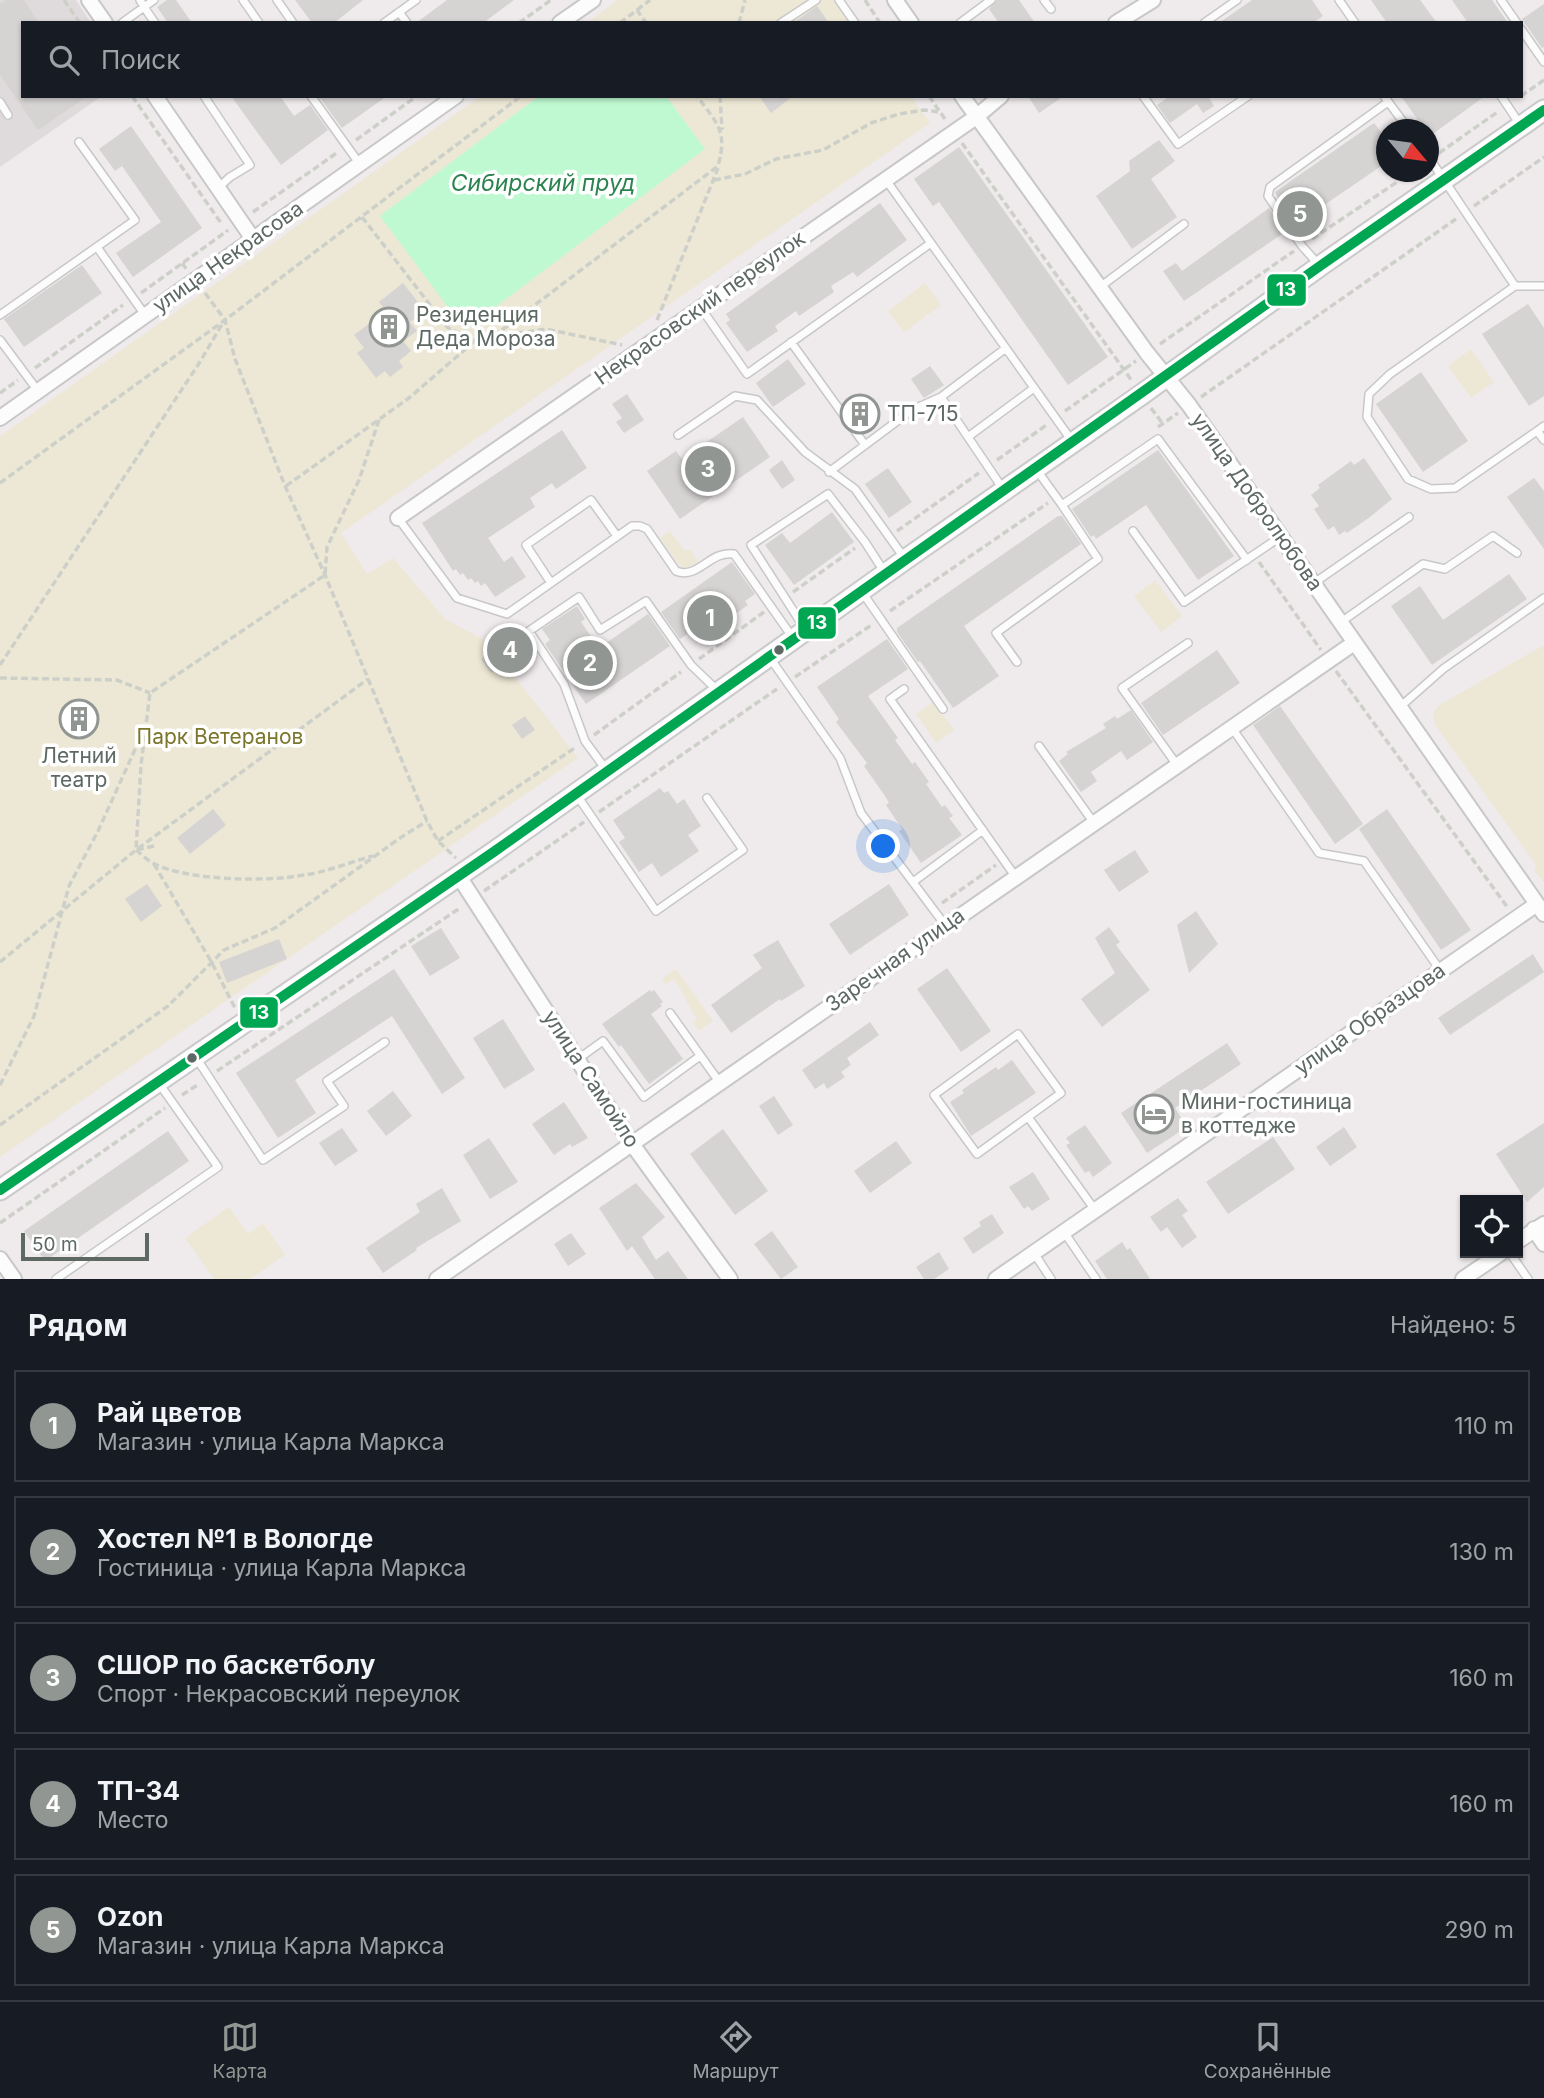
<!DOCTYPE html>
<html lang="ru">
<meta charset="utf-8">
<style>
:root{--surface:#171b24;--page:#20242c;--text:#f1f3f6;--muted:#9ea1a6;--line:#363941;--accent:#919693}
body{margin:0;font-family:Inter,sans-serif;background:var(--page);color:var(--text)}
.controls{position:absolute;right:21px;bottom:21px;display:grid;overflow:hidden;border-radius:0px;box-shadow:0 2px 5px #0004}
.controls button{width:63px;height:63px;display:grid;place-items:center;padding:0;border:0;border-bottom:2px solid var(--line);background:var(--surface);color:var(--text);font:35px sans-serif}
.compass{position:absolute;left:1376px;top:119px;width:63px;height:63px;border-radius:50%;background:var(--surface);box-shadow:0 2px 5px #0004;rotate:119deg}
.scale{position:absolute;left:21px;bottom:18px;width:128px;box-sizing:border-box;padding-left:7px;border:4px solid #5e6963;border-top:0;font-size:19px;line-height:24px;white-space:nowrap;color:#5e6963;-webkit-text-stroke:5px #fff;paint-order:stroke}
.you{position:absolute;left:884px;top:847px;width:24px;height:24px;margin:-18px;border:5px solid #fff;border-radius:50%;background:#1a73e8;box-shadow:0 0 0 10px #1a73e833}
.badge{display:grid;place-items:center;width:46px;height:46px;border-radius:50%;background:var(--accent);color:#fff;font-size:23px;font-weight:700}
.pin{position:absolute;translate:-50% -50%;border:4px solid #fff;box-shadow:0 2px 7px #0006}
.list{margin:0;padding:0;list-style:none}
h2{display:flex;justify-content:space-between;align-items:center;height:91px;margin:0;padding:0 28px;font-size:30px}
h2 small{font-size:23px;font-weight:400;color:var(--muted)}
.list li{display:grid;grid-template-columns:46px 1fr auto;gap:21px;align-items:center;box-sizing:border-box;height:112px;margin:0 14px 14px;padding:0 14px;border:2px solid var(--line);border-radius:0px}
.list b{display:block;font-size:26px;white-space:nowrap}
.list p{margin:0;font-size:23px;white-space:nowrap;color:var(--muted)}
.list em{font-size:23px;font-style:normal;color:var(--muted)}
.icon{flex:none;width:38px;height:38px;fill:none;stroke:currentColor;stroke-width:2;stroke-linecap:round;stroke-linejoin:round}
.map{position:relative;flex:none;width:1544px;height:1279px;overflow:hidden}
.search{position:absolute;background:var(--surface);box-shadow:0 2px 5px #0004;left:21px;right:21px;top:21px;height:77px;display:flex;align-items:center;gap:18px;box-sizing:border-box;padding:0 24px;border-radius:0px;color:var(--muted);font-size:26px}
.sheet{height:721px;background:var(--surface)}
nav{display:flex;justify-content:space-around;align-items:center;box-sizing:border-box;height:98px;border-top:2px solid var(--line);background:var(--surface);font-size:19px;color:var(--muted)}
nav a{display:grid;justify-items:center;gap:4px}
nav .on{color:var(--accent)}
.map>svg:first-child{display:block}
</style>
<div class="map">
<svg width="1544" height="1279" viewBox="0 0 1544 1279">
<rect width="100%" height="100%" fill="#efeaec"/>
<path fill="#dfdadb" d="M0,0H76L91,23H23V96H102L0,167Z"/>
<path fill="#ede8d5" d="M618,0H844L860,23H586Z
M481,96H539L380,217L705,149L666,96H911L930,123L341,533L367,574L393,558L445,619L488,642L578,758L0,1157V436Z
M925,283L941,305L904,332L888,311Z
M1471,349L1494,382L1471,398L1448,366Z
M670,531L684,550H690L698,561L687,568L680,566L660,538Z
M1155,580L1182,616L1161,632L1134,596Z
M1544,645V882L1534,870L1536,865L1436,726L1433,715L1438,706Z
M933,702L954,730L936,743L916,714Z
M676,969L713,1021L699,1031L693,1022L697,1019C687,1005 684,992 674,979L665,984L662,979Z
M229,1207L248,1234L263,1223L285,1255L250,1279H214L185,1238Z"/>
<path fill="#bff9d1" d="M539,96H666L705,149L465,330L380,216Z"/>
<path fill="#d6d3d3" d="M6,0H24L39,23H23V96H88L38,130L0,75V4Z
M167,0H176L192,23H168L157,7Z
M295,0H363L334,23H312Z
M447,0H514L483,23H416Z
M997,0H1019L1035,23H999L989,9Z
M1252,0H1312L1323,16L1313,23H1219Z
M1371,0H1420L1437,23H1387Z
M1452,0H1492L1508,23H1468Z
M1544,4V47L1542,48L1522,19Z
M817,6L829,23H793L796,21Z
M231,96H280L294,116L310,105L328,130L281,165Z
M321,96H387L342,128L320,98Z
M759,96H793L771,113Z
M1028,96H1064L1039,113Z
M1170,96H1208L1214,106L1203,113L1197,104L1170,123L1157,105Z
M1401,96H1485L1430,136L1429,130H1425Z
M1374,123L1387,140V162L1295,225L1275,192Z
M131,126L202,228L133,277L116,253L161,222L122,166L115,171L99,149Z
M1159,140L1175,161L1151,179L1177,217L1132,249L1096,196L1130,171L1129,161Z
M959,147L1108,357L1068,385L939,202L933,206L914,179Z
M880,203L907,240L857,277L853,272L831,286L834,292L799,316L796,311L775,326L778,331L747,352L726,323L730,320L726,314Z
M1269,208L1285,232L1184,301L1163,271L1176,263L1182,271Z
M82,265L102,293L24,347L4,319Z
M403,283L425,311L410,322L417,331L403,341L411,351L399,361L403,367L390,377L385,371L376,378L357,353L364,348L354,335L386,311L379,302Z
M1528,304L1544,328V396L1529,406L1482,334Z
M788,359L806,384L773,407L756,383Z
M930,366L944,385L924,398L911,379Z
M1421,372L1468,441L1423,472L1376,404Z
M627,394L644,420L624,433L616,422L622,418L612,404Z
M860,399L874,419L861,429L847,409Z
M743,417L770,457L680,519L647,471L676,451L682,459Z
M562,430L587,468L556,489L552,483L530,498L535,507L488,538L504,562L512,556L526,577L495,597L485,583L481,586L478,581L475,583L471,578L468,580L463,573L460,575L456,569L453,571L422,523Z
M1158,450L1234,556L1198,580L1146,505L1096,539L1094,535L1091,537L1072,509Z
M1364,458L1392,499L1370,517L1347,533L1345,531L1339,535L1334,526L1328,530L1314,509L1319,506L1311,495L1320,488L1318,485L1351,461L1354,465Z
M782,460L795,480L782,489L769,470Z
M888,468L912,502L889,518L865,484Z
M1534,478L1544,491V549L1507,497Z
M832,512L854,542L794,585L765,545L782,533L790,543Z
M1058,516H1062L1081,544L964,626L999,676L953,708L920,661L918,662L897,632V628Z
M732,562L755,594L745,601L748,605L704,636L701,632L693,637L689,633L680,639L661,612Z
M1509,574L1527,599L1432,665L1391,606L1420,586L1443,620Z
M577,606L585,619L581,622L599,648L648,614L670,646L586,704L545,644L550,640L542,629Z
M887,639L908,669L868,696L898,738L895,740L912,764L915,762L929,782L926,784L942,807L945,805L953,816L949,818L962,835L921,863L899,831L902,829L886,805L889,803L885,796L864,766L867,763L836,722L839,719L817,687Z
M510,640L520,654L491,673L481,659Z
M1217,650L1240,683L1163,735L1141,703Z
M1280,706L1363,824L1335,844L1253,725Z
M81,710L94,733L71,738L66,728Z
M1131,710L1153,742L1127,760L1121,751L1091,772L1097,781L1081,792L1059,761L1068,754L1066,752L1106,728L1103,724L1115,716L1117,719Z
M525,716L535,730L522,739L512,725Z
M660,788L664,793L668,791L677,804L684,799L701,826L688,835L699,851L661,877L652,863L639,872L619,842L625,838L613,820Z
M213,809L226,825L190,854L177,838Z
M1387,809L1471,930L1441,950L1359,829Z
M1135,850L1149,872L1119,892L1104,870Z
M147,884L162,906L141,922L125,899Z
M889,884L909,915L850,955L829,924Z
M1196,911L1218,944L1189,973L1177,925Z
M1109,927L1120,942L1116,945L1150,990L1102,1027L1081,999L1115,973L1095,938Z
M441,928L460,958L430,976L411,946Z
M279,939L287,959L227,983L219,962Z
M778,940L805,986L781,1001L780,999L731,1033L711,1005L762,968L753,955Z
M1533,954L1544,972L1450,1035L1438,1018Z
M947,968L991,1031L961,1052L917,989Z
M394,969L465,1078L442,1094L392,1016L295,1080L316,1113L278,1138L236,1073Z
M650,990L651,992L654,990L663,1002L660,1004L662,1006L651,1014L683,1059L649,1084L621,1045L619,1047L602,1024Z
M503,1019L535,1070L504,1089L473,1038Z
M870,1022L879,1035L847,1058L851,1065L841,1072L845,1077L827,1089L824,1083L815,1089L802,1070Z
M1227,1043L1241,1064L1175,1108L1187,1127L1147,1153L1121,1113Z
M1012,1060L1036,1093L971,1136L950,1102L964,1093L962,1090L996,1067L998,1070Z
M393,1091L412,1116L386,1136L367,1111Z
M774,1096L793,1125L778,1135L759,1106Z
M564,1102L588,1138L572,1147L570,1144L554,1155L532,1124Z
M1544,1123V1187L1527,1202L1496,1154Z
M1085,1125L1112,1163L1093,1177L1089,1171L1085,1173L1066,1145L1070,1143L1066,1138Z
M1344,1127L1357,1147L1330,1166L1316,1147Z
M342,1128L358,1151L335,1166L319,1143Z
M723,1129L768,1191L735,1215L690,1154Z
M168,1131L189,1161L45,1261L24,1231Z
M1273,1137L1295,1169L1228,1214L1206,1182Z
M489,1138L518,1182L490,1199L463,1155Z
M896,1141L912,1163L870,1193L854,1171Z
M1033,1172L1050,1199L1032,1211L1028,1206L1024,1209L1009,1187Z
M636,1183L665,1217L642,1237L656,1260L668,1251L688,1279H655L632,1246L627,1251L599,1208Z
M442,1188L461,1221L416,1248L417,1250L383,1273L366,1248L420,1212L416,1204Z
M1178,1198L1188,1211L1182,1215L1197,1237L1182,1248L1167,1227L1161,1232L1150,1217Z
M992,1214L1004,1233L973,1254L963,1238L981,1226L979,1222Z
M772,1231L798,1267L781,1279L754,1244Z
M571,1233L586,1254L568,1266L554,1244Z
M1122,1242L1127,1250L1130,1248L1150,1279H1107L1095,1261Z
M939,1252L949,1269L934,1279H924L916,1267Z"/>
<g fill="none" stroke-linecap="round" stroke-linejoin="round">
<defs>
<path id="lane" d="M140,0L144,7L154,0
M243,0L259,23
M277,0L293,23
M839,0L855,23
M1044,0L1051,9
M1339,0L1355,23
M1501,0L1517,23
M399,12L407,23
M122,23L144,7L155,23
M384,23L416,0
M781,23L816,0
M960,23L991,0
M1204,23L1237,0
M1521,29L1544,62
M204,96L250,165L230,177L218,188
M311,96L359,163
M1143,96L1178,144L1248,96
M1384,96L1409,130
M1501,96L1521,126
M0,102L8,115
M1428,156L1515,286
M886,180L1072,441
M97,247L145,315
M1319,265L1302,246L1268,196L1270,187L1388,102
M1100,287L1184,224
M701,308L747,374L931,243
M0,315L135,220L79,142
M0,340L38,391
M791,342L865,445
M941,397L1003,489
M1544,426L1537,431L1544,440
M1537,431L1455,488L1431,489L1408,479L1367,417L1369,394L1390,374L1515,286H1544
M678,435L735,396L757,400L805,452L855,489L905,559
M968,437L1034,388
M1036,469L1062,505
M829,472L912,410L941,397L1006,348
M398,518L457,598L507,614L632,526H640L647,529L676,571C698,580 710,550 734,554L793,638
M1133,531L1184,602L1280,537
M551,583L526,545L591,500L617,536
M1314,583L1409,517
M862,592L943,709
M1341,622L1423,564L1445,569L1493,536L1517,553
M805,629L751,545L828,494L865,542L885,573
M770,658L840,758L861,813L945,925
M1017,662L996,633L1098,559L1062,505L1158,439L1247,560
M904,689L890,699L1015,876
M1400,707L1443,669L1544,598
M1232,728L1319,853L1364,861L1440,970
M1039,746L1094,823
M1177,765L1122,688L1188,643
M607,771L585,741L564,684L529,631L579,597L600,630L646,601L691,665L718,691
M576,794L656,911L743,850L707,798
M913,882L983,830
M670,1013L720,1083
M1018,1034L1061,1093L977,1154L934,1095Z
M195,1056L263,1160L344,1106L327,1081L385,1042
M578,1059L603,1041L644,1097L700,1056
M1028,1117L1095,1210
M1064,1232L1096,1279
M1034,1253L1051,1279
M1510,1253L1528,1279
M56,1279L218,1167L158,1082"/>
<path id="street" d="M89,0L105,23
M895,0L911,23
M560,23L593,0
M1116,23L1153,0
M155,96L253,239
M962,96L1147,353L1189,405L1544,914
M0,418L456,96
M398,518L976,117L1001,96
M458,875L632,1144L730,1279
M1534,1229L1544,1244
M1518,1241L1544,1224
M0,1259L14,1279
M437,1279L1354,643
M996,1279L1537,904
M1463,1279L1501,1253"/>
<path id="secondary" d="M0,1190L495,851L906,559L1141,395L1320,266L1544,110"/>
</defs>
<use href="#lane" stroke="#c8c8c8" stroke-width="10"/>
<use href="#street" stroke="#c8c8c8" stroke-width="18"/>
<use href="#secondary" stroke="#c9cac9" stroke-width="23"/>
<path stroke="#cdd0c9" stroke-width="3.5" stroke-dasharray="7 3.5" stroke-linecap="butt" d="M64,0L80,23
M865,0L880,23
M637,10L650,0
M519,23L551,0
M620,23L637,10L646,23
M739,23L745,0
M132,96L221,223
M720,96L722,130
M929,96L947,122
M1521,96L1544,80
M356,140L417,96
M962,143L1132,381
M1439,153L1499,111
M714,180L745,174L776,159L823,150L871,123L899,114L924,110L940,112
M1474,206L1544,157
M253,212L338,152
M362,217L448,328L476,340L494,336L718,166C728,130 717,124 697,96
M1312,239L1412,172
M182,263L187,270
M141,293L227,231L226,230
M205,293L225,320L235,359L285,486L325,575L427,821L438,841L456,858
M657,320L718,168
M496,336L546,329L622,345
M1160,344L1294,251
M35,368L123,305
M0,393L18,380
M1201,397L1456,219
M1151,408L1163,424
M1065,411L1136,361
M1158,427L1178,413
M997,460L1048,424
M0,483L225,320L521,96
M286,486L409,398L476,340
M897,531L979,473
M1259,562L1321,650
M793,592L855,548
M890,611L1048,503
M699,659L764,612
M0,665L198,365L224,321
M1336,671L1508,908
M795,677L873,624
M0,678L117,680L150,693
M594,735L681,672
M599,812L777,689
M438,841L576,747
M154,846L136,850L141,765L150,693L325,575L327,547L359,480L379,420
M136,850C141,854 147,860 153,863C186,881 268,882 304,875C327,872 350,862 373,856
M154,864L212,963L235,1008
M484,891L584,822
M942,903L996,865
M0,962L136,850L368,679
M217,1071L460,908
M0,1085L34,1016L69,886L98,831L143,732
M182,1095L199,1084
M0,1125L168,1006L224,950L275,928L400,838L427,821
M0,1223L165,1108"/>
<use href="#lane" stroke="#fdfcfc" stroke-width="7"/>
<use href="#street" stroke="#fdfcfc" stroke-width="14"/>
<use href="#secondary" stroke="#fdfcfc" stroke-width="19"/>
<defs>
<path id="bus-1" d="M0,1190L495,851L1320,266L1544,110"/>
</defs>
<use href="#bus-1" stroke="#fff" stroke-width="16"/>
<use href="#bus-1" stroke="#00a651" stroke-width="10"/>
</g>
<defs>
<symbol id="building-ring" viewBox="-11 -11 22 22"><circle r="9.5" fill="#fff" stroke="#919693" stroke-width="1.5"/><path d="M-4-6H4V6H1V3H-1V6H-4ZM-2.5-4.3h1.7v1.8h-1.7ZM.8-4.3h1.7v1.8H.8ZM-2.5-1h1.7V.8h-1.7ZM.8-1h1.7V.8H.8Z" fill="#919693"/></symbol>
<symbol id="hotel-ring" viewBox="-11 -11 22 22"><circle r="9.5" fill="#fff" stroke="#919693" stroke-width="1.5"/><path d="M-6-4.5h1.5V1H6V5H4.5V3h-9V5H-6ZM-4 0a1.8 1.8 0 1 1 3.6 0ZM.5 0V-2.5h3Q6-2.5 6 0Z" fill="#919693"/></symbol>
</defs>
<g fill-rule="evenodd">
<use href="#building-ring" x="367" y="305" width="44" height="44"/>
<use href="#building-ring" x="838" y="392" width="44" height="44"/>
<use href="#building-ring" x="57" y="697" width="44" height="44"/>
<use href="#hotel-ring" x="1132" y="1092" width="44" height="44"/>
</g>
<g fill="#5e6963" stroke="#fff" stroke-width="2.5">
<circle cx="779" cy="650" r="6"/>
<circle cx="192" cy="1058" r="6"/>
</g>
<g text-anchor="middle" stroke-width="7" stroke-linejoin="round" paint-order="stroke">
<g font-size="21" fill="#5e6963" stroke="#fff">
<text transform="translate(228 257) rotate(-35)" y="7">улица Некрасова</text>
<text transform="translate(700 308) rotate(-35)" y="7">Некрасовский переулок</text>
<text transform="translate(1257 502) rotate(55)" y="7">улица Добролюбова</text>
<text transform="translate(895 960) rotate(-35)" y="7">Заречная улица</text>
<text transform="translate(1370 1019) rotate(-35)" y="7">улица Образцова</text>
<text transform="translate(591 1079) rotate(57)" y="7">улица Самойло</text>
</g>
<g font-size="21" fill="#5e6963" stroke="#fff" text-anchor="start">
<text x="416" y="322">Резиденция<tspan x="416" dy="24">Деда Мороза</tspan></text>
<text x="887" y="421">ТП-715</text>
<text x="79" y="763" text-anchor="middle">Летний<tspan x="79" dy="24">театр</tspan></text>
<text x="1181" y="1109">Мини-гостиница<tspan x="1181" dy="24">в коттедже</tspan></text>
</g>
<g font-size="21" fill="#7b762b" stroke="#fff">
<text x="220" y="744">Парк Ветеранов</text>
</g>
<g font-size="23" font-style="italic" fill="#2d8350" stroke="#fff">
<text x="543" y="191">Сибирский пруд</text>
</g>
</g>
<g stroke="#fff" stroke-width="2.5">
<rect x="1266" y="273" width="41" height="34" rx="7" fill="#00a651"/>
<rect x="797" y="606" width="40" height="34" rx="7" fill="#00a651"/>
<rect x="239" y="996" width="40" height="33" rx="7" fill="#00a651"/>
</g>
<g font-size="19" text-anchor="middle" font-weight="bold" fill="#fff">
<text x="1286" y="296">13</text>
<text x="817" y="629">13</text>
<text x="259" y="1019">13</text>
</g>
</svg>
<div class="controls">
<button><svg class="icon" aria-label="locate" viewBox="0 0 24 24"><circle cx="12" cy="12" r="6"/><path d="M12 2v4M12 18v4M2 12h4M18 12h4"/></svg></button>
</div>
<svg class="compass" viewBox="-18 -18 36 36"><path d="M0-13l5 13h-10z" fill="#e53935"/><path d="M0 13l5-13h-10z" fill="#9ea1a6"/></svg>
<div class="scale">50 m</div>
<div class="you"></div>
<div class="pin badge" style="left:710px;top:618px">1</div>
<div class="pin badge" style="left:590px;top:663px">2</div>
<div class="pin badge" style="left:708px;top:469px">3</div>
<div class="pin badge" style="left:510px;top:650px">4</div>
<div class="pin badge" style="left:1300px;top:214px">5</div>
<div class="search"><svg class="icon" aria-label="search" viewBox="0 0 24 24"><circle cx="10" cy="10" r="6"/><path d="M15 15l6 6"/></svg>Поиск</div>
</div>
<section class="sheet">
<h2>Рядом<small>Найдено: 5</small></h2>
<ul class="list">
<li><span class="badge">1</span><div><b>Рай цветов</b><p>Магазин · улица Карла Маркса</p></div><em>110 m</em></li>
<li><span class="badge">2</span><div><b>Хостел №1 в Вологде</b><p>Гостиница · улица Карла Маркса</p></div><em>130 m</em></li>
<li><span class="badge">3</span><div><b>СШОР по баскетболу</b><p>Спорт · Некрасовский переулок</p></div><em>160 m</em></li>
<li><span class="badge">4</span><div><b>ТП-34</b><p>Место</p></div><em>160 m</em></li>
<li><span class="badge">5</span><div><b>Ozon</b><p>Магазин · улица Карла Маркса</p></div><em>290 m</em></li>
</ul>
</section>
<nav>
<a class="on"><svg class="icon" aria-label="map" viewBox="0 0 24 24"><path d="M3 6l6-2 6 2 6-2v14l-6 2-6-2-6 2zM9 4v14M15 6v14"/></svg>Карта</a>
<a><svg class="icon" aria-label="directions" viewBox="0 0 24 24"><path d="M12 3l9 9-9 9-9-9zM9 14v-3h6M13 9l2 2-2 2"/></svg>Маршрут</a>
<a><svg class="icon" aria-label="saved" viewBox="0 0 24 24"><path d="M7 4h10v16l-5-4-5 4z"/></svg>Сохранённые</a>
</nav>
